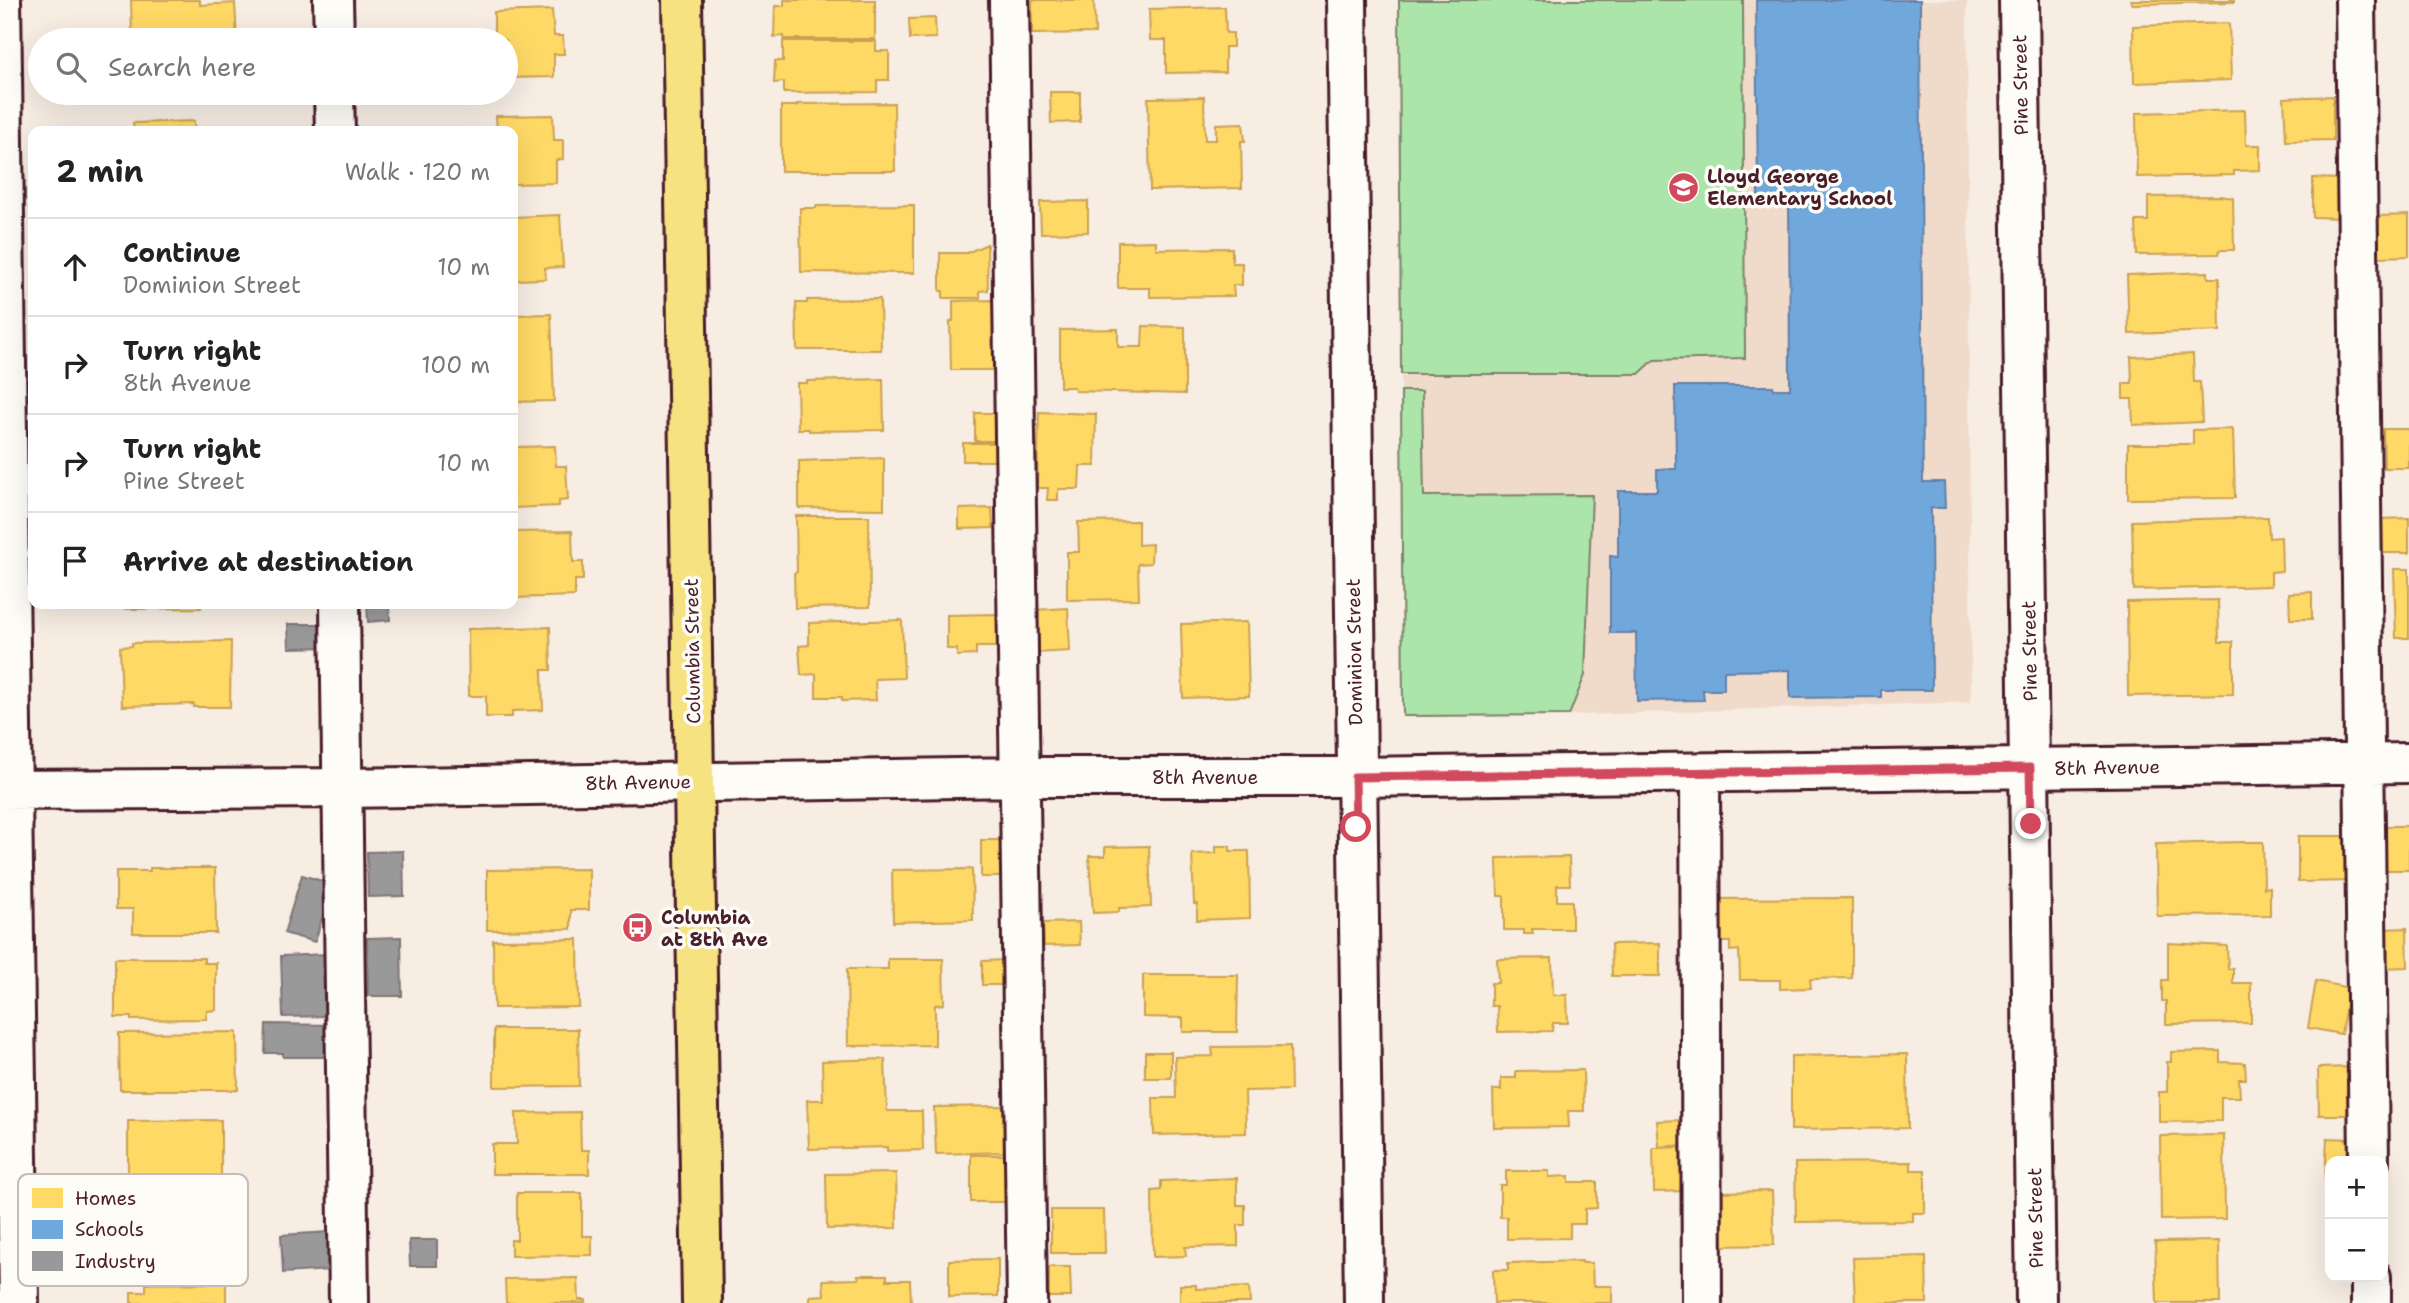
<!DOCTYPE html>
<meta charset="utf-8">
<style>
:root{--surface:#fff;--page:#f2f2f2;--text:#222;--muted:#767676;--line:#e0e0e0}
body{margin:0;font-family:"Shantell Sans",sans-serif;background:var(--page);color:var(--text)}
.controls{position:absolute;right:21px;bottom:21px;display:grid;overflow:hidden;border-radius:14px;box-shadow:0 7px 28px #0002}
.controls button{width:63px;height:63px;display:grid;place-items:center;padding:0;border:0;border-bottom:2px solid var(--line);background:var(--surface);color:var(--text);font:35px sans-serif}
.stop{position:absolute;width:21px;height:21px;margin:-16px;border:5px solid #d1495b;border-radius:50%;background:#fff}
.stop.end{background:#d1495b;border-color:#fff;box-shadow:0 2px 7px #0008}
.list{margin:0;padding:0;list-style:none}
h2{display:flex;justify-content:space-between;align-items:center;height:91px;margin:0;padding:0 28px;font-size:30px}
h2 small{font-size:23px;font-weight:400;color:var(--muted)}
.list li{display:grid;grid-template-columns:46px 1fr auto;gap:21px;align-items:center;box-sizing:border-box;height:98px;padding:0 28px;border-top:2px solid var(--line)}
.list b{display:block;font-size:26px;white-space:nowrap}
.list p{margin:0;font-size:23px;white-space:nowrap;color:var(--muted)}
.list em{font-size:23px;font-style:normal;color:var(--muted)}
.icon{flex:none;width:38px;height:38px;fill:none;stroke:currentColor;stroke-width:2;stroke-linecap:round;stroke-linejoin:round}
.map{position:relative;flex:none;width:2409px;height:1303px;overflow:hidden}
.search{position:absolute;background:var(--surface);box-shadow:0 7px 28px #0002;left:28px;top:28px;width:490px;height:77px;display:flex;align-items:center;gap:18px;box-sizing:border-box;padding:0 24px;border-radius:38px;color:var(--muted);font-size:26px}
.panel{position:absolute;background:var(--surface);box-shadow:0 7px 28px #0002;left:28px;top:126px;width:490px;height:483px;border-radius:14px}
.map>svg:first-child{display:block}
</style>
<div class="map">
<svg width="2409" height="1303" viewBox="0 0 2409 1303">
<rect width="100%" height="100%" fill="#f7ede3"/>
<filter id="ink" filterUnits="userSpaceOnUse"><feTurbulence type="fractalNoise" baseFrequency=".0143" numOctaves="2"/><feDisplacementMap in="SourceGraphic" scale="14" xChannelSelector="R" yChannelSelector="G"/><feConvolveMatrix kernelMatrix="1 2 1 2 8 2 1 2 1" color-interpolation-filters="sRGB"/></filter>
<g filter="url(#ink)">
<path fill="#f0dbcb" d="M1399,0H1967L1971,702L1552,716L1427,714L1403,716Z"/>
<path fill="#ace5a9" stroke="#7b826a" stroke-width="2" d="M1399,0H1743L1745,358L1654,360L1639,374H1401Z
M1401,391H1422L1424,496L1592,495L1585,675L1569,715L1403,716Z"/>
<path fill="#ffd966" stroke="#c9a154" stroke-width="2" d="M131,0H200V5L235,3L237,40H118V33L132,32Z
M784,0H875V39H784V36L774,37L775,6H784Z
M1032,0H1094L1095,33L1032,34Z
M2131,0H2234V2L2132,4Z
M1225,7L1226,33H1233V47H1225V72L1166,73V40H1150L1149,9Z
M552,10L554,36H563L564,54H554V77L506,78V40H494V12Z
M935,18L936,38L910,39L909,19Z
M2229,23L2231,80L2134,83L2133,26Z
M783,41H876V51H889V80H877V92L784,93V82L774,83L775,61H783Z
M1050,92H1080V122L1051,123Z
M2333,96V140L2286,141L2284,98Z
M1204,97L1205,140H1216V124L1243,123L1245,141H1241L1242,188L1150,190L1148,98Z
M894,103L895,171H781V106H797V104Z
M2245,110L2246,145H2260V170L2234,171V175L2137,177L2136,113Z
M553,115L554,140H563V159L556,160V183L513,184V131H497L496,116Z
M194,121L195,131H134L133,123Z
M2313,178L2342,179L2341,218L2313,217Z
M2221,196L2233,198L2234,250H2220L2219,254L2137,255L2136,221H2148V197Z
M1088,201V232L1041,233L1040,202Z
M914,205V273L801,272L800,208H816V206Z
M560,215L563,267L545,268L546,279L513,280V217Z
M2409,215V256L2379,257L2377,216Z
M1156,241V249L1232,248V263H1242V285H1233L1234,296L1150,297V288H1118V242Z
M987,244L988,290L980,291V298H943V291H940V253H967Z
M2208,272V278H2219L2220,331L2129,334L2127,275Z
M880,299L881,350H797L796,303H807V300Z
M994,300V370H951L950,321H953V301Z
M551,314L554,401L513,402V315Z
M1143,326L1185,327V394L1075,391L1074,387H1060V330L1118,329V347H1142Z
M2193,354L2194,382H2200L2202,422L2133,425L2132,399H2123V383H2132L2131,357Z
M883,379L884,430L809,431V429H798L797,383H807V381Z
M1039,412L1096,414L1095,466H1080L1079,489H1058V500H1047L1048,488H1037Z
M975,413H1000L999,441H975Z
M2233,429L2235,498L2128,499V444H2193V430Z
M2383,429H2409V468H2384Z
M513,438H515L516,447L555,446L556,466H566L568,500L559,501V506L513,508Z
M963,443H1000V461H963Z
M884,458V509L799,508V461Z
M992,508L993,528L959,529V509Z
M796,516H869L870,607L795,608L794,573L797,572Z
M2268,517L2269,538L2281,537L2282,571L2271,572V586L2134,590L2132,521Z
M2409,518V553H2383L2382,519Z
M1138,521V545L1152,544L1151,563L1138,564L1139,599L1067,600V552H1079L1078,522Z
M572,531L573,562H583V580H575V596L513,598V532Z
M2394,569H2409V638H2396Z
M2312,592V619H2290L2289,593Z
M2218,600L2219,642H2233V694L2128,696L2127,602Z
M119,604H201V608L129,609L120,608Z
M1068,608L1070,651L1034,653L1033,610Z
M997,614V647H976V655L957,656V649H947V615Z
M902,620L904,678L875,679L876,700L842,701V697H816V674L801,675L799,646L809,645V623Z
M1247,622L1249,696L1183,698L1181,624Z
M550,627L551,670H542L543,710L512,711V717H486V696H469L468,629Z
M231,641L230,707H194V704L122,706L120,647L132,646V643Z
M2383,826H2409V870H2384Z
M2298,836H2352L2353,881L2298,882Z
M981,840H1008V877H981Z
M2245,842H2263L2264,888L2270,887V915L2157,916L2156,844Z
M1149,846L1151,907L1119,908V912L1093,913L1089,856H1105V847Z
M1216,846H1230V851H1249L1250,918L1197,920V904H1194L1192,854L1216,853Z
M1569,857L1570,885H1557V901H1572V929H1532L1533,934H1524V930H1504V896H1498L1497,858Z
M150,868H215L216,933H133V909H116V871H150Z
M589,869V910H571V929L487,930V870Z
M972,869L973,920L893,922L892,870Z
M1852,898V978L1810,979L1811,988L1780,989V980H1740L1739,950L1730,951V942H1710V899Z
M1079,922L1080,945L1044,946L1043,923Z
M2407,928L2408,967L2381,968V929Z
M578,939L579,1007L494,1008L493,940Z
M1660,943V976H1612L1611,944Z
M2168,943L2227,946L2228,969L2233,968V983H2251V1023L2166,1024V1001H2162V980H2168Z
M115,958H204V963H216V1010L207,1011L206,1019L131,1020V1017H115Z
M1552,958L1553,995H1567L1568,1023H1553L1552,1031L1498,1032L1497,1006H1491V983H1498L1497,959Z
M888,959H943L944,1004L935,1005V1045L848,1046L847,969H888Z
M1006,960L1007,985H982V961Z
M1143,975H1238L1237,1032H1183V1018L1143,1017Z
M2316,981L2349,988L2341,1034L2308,1028Z
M494,1029H578L579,1086L494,1087Z
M237,1032L238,1090H120L119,1033Z
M1290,1046L1291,1090L1245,1091L1246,1133L1154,1135L1153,1098H1176L1175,1057L1213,1056L1212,1047Z
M2220,1051V1062L2245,1063L2246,1079H2239L2240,1097H2221V1121L2159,1122V1092H2167V1062H2171V1052Z
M1145,1052H1171V1078H1145Z
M1907,1054L1908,1128L1791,1130V1056Z
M885,1059L887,1111H922L923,1150L887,1151V1147L809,1149L807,1100H823L822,1061Z
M2352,1067V1115H2319L2318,1068Z
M1583,1070L1584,1111H1568L1569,1127L1494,1128L1493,1090H1501V1078H1516V1071Z
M1006,1106L1007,1152L936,1154L934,1107Z
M580,1112L581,1150H589V1174H492V1144H517L516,1113Z
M221,1120V1176H128V1121Z
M1681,1120L1683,1145L1659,1147L1657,1121Z
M2224,1135L2225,1219L2161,1220L2160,1136Z
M2327,1138L2352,1139L2351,1161H2330V1178H2325Z
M1683,1147L1685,1191L1654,1192L1653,1148Z
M971,1155H1008V1202H971Z
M1911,1162V1170H1925V1213H1913V1221L1796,1222L1795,1163Z
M1506,1171H1549V1177L1569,1176V1182H1597V1208L1585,1209V1224H1570V1238L1507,1239V1217H1500V1185H1506Z
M896,1173L897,1228L827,1229L826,1174Z
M1237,1178V1205H1245V1225H1238V1246L1185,1247L1186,1256L1153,1257L1152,1191L1161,1190V1181Z
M1772,1191L1774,1245L1718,1246L1717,1192Z
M517,1193H582V1236H592V1255L511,1256V1240H517Z
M1051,1210H1104L1105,1253H1051Z
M2219,1241L2220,1303H2157L2155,1242Z
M1926,1256L1927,1303H1855L1853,1258Z
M998,1259V1296L949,1297V1260Z
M1582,1261V1263H1592L1593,1286H1612V1303H1494L1493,1270H1508V1263Z
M1049,1267H1070L1071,1297H1049Z
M858,1275H887V1280H910L911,1303H810V1296L824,1295L823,1280L859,1279Z
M578,1278L579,1300H586V1303H506L505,1279Z
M226,1283V1303H131V1292H146V1284Z
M1180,1285H1196V1289L1249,1287L1250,1303H1180Z"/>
<path fill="#6fa8dc" stroke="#647fa7" stroke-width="2" d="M1756,0H1920L1923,482H1944L1945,508H1931L1932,690H1881V697L1790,698V670L1724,671V690H1703L1704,700L1637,701L1636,633H1610V556L1618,557V491H1657V469H1676L1675,386H1773L1774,389H1790L1789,199L1758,200Z"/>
<path fill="#999" stroke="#817478" stroke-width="2" d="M278,29L323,36L322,40H277Z
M279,93H313L312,98Z
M367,604H389L390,620L368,622Z
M288,624H334V647L289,648Z
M403,851L404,896L368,897L367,852Z
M302,875L332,884L315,942L284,933Z
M401,937L402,996H368L367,938Z
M327,954L329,1016L283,1017L281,956Z
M266,1024L336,1025L335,1057H283V1053H265Z
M329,1232L331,1270L283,1273L281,1235Z
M409,1240H437V1266H410Z"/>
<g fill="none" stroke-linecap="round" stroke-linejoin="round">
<defs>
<path id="minor" d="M1,0L19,1303
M333,0L334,40
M1009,0L1027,1303
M1347,0L1364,1303
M2019,0L2036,1303
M2355,0L2369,1161
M334,93L335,131
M340,604L349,1303
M1700,773L1702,1303
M0,790L343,788L1019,777H1355L2409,763
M2371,1277V1303"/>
<path id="major" d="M682,0L702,1303"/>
</defs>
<use href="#minor" stroke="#4a1f2b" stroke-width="44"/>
<use href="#major" stroke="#4a1f2b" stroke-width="44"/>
<use href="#minor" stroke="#fdfcf7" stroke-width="38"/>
<use href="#major" stroke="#f6e281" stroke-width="38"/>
</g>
</g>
<g fill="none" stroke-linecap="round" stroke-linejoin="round" filter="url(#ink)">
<path stroke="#d1495b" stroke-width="9" d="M1356,827L1355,777L2030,768L2031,824"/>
</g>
<defs>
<symbol id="school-disc" viewBox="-11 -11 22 22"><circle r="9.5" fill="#d1495b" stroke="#fdfcf7"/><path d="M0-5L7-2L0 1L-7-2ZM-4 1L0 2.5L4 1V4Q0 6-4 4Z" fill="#fff"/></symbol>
<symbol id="bus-disc" viewBox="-11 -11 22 22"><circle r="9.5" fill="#d1495b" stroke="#fdfcf7"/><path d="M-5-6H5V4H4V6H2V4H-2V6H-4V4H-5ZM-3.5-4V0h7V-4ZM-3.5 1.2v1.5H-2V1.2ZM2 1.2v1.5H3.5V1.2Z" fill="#fff"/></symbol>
</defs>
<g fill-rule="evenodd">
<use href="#school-disc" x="1666" y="170" width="35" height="35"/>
<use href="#bus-disc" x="620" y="910" width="35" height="35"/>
</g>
<g text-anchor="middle" stroke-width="7" stroke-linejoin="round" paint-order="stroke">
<g font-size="19" fill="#4a1f2b" stroke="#fdfcf7">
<text transform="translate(2020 85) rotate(-91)" y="7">Pine Street</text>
<text transform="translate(692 651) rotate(-91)" y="7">Columbia Street</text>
<text transform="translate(2029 651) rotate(-91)" y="7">Pine Street</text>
<text transform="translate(1354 652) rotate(-91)" y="7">Dominion Street</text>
<text transform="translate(2107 767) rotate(-1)" y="7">8th Avenue</text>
<text x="1205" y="784">8th Avenue</text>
<text transform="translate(638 782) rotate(-1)" y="7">8th Avenue</text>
<text transform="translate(2035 1218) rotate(-91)" y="7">Pine Street</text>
</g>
<g font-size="19" font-weight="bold" fill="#4a1f2b" stroke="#fdfcf7" text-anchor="start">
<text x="1707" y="183">Lloyd George<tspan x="1707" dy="22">Elementary School</tspan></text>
<text x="661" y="924">Columbia<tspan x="661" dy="22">at 8th Ave</tspan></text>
</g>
</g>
<rect x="18" y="1174" width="230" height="112" rx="10" fill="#fdfcf7" stroke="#c7baba" stroke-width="2"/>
<rect x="32" y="1188" width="31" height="20" fill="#ffd966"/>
<rect x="32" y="1220" width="31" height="19" fill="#6fa8dc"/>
<rect x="32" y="1251" width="31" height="20" fill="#999"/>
<g font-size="19" fill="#4a1f2b">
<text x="75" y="1205">Homes</text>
<text x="75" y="1236">Schools</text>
<text x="75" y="1268">Industry</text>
</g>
</svg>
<div class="controls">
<button>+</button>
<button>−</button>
</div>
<div class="stop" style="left:1356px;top:827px"></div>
<div class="stop end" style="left:2031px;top:824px"></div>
<div class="search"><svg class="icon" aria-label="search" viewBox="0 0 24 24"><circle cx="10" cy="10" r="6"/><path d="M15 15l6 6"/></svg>Search here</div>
<section class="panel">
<h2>2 min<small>Walk · 120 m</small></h2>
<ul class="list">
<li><svg class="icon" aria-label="ahead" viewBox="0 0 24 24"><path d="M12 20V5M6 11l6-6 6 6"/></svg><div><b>Continue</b><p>Dominion Street</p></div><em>10 m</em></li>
<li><svg class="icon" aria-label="right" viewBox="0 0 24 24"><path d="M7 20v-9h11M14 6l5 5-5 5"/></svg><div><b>Turn right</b><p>8th Avenue</p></div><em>100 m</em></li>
<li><svg class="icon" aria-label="right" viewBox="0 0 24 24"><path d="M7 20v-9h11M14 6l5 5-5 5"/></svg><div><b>Turn right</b><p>Pine Street</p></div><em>10 m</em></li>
<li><svg class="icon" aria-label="arrive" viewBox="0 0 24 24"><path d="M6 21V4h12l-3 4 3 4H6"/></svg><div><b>Arrive at destination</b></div></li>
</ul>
</section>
</div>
